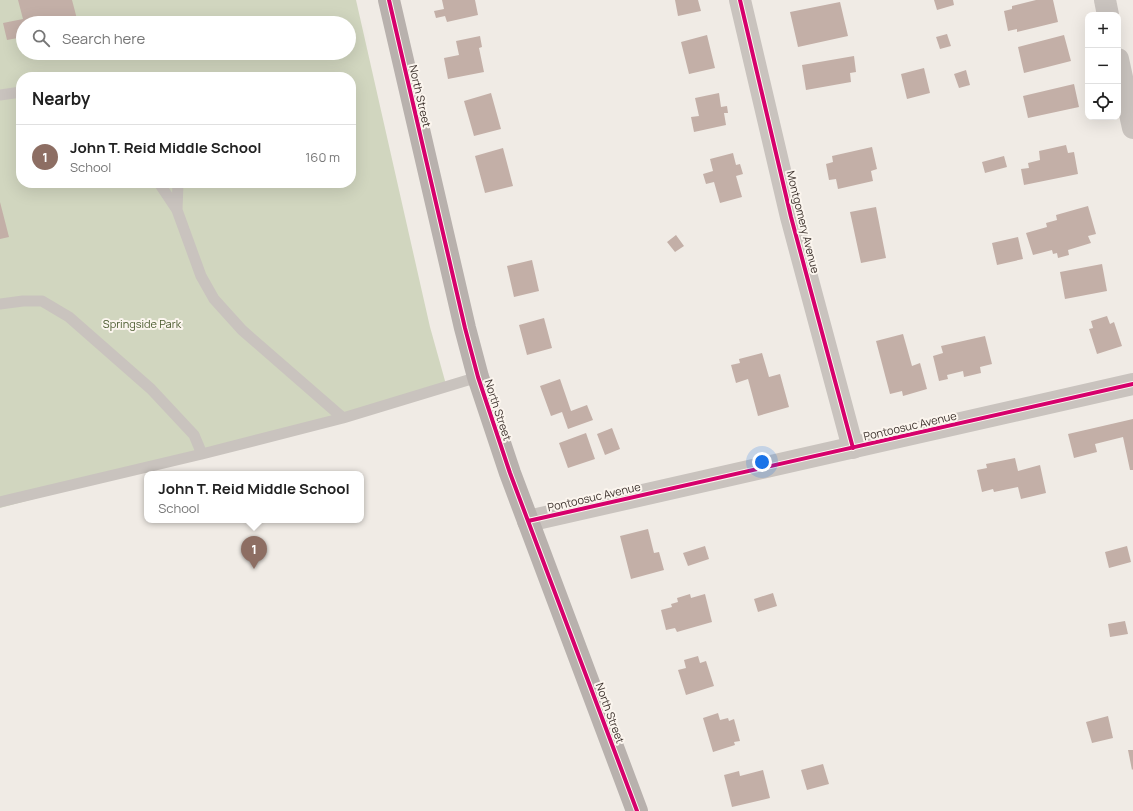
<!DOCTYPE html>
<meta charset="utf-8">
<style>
:root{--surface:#fff;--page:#f2f2f2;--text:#222;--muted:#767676;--line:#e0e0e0;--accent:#7a716c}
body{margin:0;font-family:Manrope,sans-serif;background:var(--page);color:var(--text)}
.controls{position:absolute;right:12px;top:12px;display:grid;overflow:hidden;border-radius:8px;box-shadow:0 4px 16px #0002}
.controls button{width:36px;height:36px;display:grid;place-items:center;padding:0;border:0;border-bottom:1px solid var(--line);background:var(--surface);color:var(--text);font:20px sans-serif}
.you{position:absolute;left:762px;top:462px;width:14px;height:14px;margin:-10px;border:3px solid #fff;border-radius:50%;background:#1a73e8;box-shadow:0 0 0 6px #1a73e833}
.badge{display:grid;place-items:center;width:26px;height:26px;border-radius:50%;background:var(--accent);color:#fff;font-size:13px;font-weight:700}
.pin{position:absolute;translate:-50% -33px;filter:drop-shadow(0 1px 2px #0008)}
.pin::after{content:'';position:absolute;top:21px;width:14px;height:12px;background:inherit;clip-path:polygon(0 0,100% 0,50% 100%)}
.popup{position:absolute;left:144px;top:471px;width:220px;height:52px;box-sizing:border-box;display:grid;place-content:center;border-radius:8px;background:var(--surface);filter:drop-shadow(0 1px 3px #0005);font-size:13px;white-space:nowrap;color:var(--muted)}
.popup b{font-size:15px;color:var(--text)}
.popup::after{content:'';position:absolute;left:50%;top:100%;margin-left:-8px;border:8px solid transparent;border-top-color:var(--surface)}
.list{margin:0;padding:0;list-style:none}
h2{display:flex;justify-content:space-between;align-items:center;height:52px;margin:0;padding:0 16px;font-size:17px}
h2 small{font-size:13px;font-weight:400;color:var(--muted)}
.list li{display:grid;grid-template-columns:26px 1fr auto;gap:12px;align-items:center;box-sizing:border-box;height:64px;padding:0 16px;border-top:1px solid var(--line)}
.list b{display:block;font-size:15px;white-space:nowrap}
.list p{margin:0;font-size:13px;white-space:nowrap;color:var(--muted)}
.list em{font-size:13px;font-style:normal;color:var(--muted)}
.icon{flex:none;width:22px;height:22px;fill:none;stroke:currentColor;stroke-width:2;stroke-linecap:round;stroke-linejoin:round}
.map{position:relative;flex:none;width:1133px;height:811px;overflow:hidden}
.search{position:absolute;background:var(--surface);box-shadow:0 4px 16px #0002;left:16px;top:16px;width:340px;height:44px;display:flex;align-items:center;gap:10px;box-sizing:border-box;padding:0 14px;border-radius:22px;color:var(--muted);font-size:15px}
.panel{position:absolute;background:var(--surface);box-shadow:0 4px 16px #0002;left:16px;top:72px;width:340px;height:116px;border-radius:16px}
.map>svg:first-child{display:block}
</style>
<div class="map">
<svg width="1133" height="811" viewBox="0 0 1133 811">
<rect width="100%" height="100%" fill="#f0ebe5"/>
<path fill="#d1d6bf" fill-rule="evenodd" d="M0,0H356L430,327L447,388L0,508ZM23,23H349V53H23ZM21,77H351V183H21Z"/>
<path fill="#c3afa7" d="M18,0H72L77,19L59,23H23V37L7,40L3,23L23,19Z
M442,0H475L478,15L447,22L445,16L436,18L434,11L444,9Z
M675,0H698L701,11L678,16Z
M934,0H953L954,5L937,10Z
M1036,0H1053L1058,22L1017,32V29L1008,31L1004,11L1012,9V6Z
M840,2L848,36L798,47L790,12Z
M947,34L951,46L940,49L936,37Z
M707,35L715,68L689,74L681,42Z
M1064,35L1071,61L1024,73L1018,47Z
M480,36L482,47L479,48L484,72L448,79L444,58L459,55L456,41Z
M854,56L856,72L850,73L851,82L806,90L802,65Z
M924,68L930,93L907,99L901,74Z
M966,70L970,85L959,88L954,74Z
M1074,84L1079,107L1028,118L1023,96Z
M491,93L501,129L474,136L464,101Z
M719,93L721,107L727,106L728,113H724L726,125L694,132L691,117L699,116L695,98Z
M1066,145L1068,153L1074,152L1078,174L1024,185L1021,169L1029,168L1028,163L1040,160L1039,151Z
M872,147L877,169L871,171L873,181L838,189L836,179L829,180L826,164L833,162L832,156Z
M503,148L513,186L485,193L475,156Z
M733,153L736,165L740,164L743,174L736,176L742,197L720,203L714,182L706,184L703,174L713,171L710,159Z
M1004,156L1007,167L985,173L982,162Z
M0,202L9,237L0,239Z
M1088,206L1096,234L1088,236L1091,243L1068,250L1069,255L1058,258L1057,253L1053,254L1052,250L1033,255L1026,233L1047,227L1046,223L1057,220L1056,215Z
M876,207L886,258L861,263L850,212Z
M676,235L684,246L675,252L667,242Z
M1018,237L1023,259L997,265L992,243Z
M532,260L539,291L514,297L507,266Z
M1102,264L1107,291L1065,299L1060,272Z
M1107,316L1110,324L1114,322L1122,346L1097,354L1089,329L1093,328L1091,321Z
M544,318L552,348L527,355L519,325Z
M903,334L912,366L920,363L927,389L903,396L902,391L890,394L876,341Z
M985,336L992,364L980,367L981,373L964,377L963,371L947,375L948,379L939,381L933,356L943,353L941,346Z
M762,353L769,377L780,374L789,407L758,416L748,379L736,383L731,365L740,363L739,359Z
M560,379L571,411L587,405L593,420L568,429L562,412L551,416L540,386Z
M1133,419V470H1130L1123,437L1095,444L1097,452L1074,458L1068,434Z
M612,428L620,449L605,455L597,434Z
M586,433L595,459L568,468L559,443Z
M1015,458L1018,471L1040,465L1046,493L1021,499L1018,487L994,492L993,489L982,492L977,470L987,468L986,464Z
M648,529L654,553L659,552L664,570L631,579L620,536Z
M705,546L709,559L688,566L683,553Z
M1127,546L1131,562L1109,568L1105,552Z
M773,593L777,606L758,612L754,599Z
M690,594L691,598L705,594L712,622L677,632L675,628L666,630L661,610L672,607L671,604L678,602L677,598Z
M1125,621L1128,634L1110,637L1108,624Z
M698,656L700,663L706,661L714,686L686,695L678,670L686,668L684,660Z
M718,713L720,720L728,718L729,721L734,719L740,741L734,742L735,745L713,752L703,718Z
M1108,716L1113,738L1092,743L1086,722Z
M1128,750H1133V769L1132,770Z
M823,764L829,784L807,790L801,770Z
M763,770L770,798L732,807L724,775L739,771L740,776Z"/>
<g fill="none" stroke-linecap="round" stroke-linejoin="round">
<path stroke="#c9c3be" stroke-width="11" d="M0,95L21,92
M159,183L177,210L178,183
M177,210L201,276L214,299L242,330L343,418
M0,304L23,301H42L69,317L151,389L194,435L202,454L0,502
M202,454L343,418L478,377"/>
<path stroke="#c9c3be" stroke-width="22" d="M740,0L791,217L853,448
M1105,0L1108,15
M1118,59L1133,128"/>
<path stroke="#c9c3be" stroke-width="22" d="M528,521L1133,384"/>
<path stroke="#b8b1ad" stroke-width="22" d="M389,0L465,328L478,377L510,473L637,811"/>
<defs>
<path id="cycleway" d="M389,0L465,328L478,377L510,473L637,811
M740,0L791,217L853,448
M528,521L1133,384"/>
</defs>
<use href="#cycleway" stroke="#fbf5ee" stroke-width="6"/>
<use href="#cycleway" stroke="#d6006c" stroke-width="4"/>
</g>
<g text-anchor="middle" stroke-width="4" stroke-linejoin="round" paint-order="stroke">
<g font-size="11" fill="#3b302b" stroke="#fbf5ee">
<text transform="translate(420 96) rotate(77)" y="4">North Street</text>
<text transform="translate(803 222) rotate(76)" y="4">Montgomery Avenue</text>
<text transform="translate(498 410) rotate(72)" y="4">North Street</text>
<text transform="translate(910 426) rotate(-13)" y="4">Pontoosuc Avenue</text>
<text transform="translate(594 497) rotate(-13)" y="4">Pontoosuc Avenue</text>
<text transform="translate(610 713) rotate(70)" y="4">North Street</text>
</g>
<g font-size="11" fill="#4a5a2e" stroke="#fbf5ee">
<text x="142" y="328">Springside Park</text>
</g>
</g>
</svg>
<div class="controls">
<button>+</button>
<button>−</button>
<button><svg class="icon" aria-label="locate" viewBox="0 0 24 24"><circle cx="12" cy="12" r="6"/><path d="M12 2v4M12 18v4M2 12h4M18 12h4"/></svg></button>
</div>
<div class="you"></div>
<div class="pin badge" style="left:254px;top:569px;background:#8d6e63">1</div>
<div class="popup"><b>John T. Reid Middle School</b>School</div>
<div class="search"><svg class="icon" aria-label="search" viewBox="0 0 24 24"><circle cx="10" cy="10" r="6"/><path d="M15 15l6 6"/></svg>Search here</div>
<section class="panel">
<h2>Nearby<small></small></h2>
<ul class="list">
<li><span class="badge" style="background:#8d6e63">1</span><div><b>John T. Reid Middle School</b><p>School</p></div><em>160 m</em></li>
</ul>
</section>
</div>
